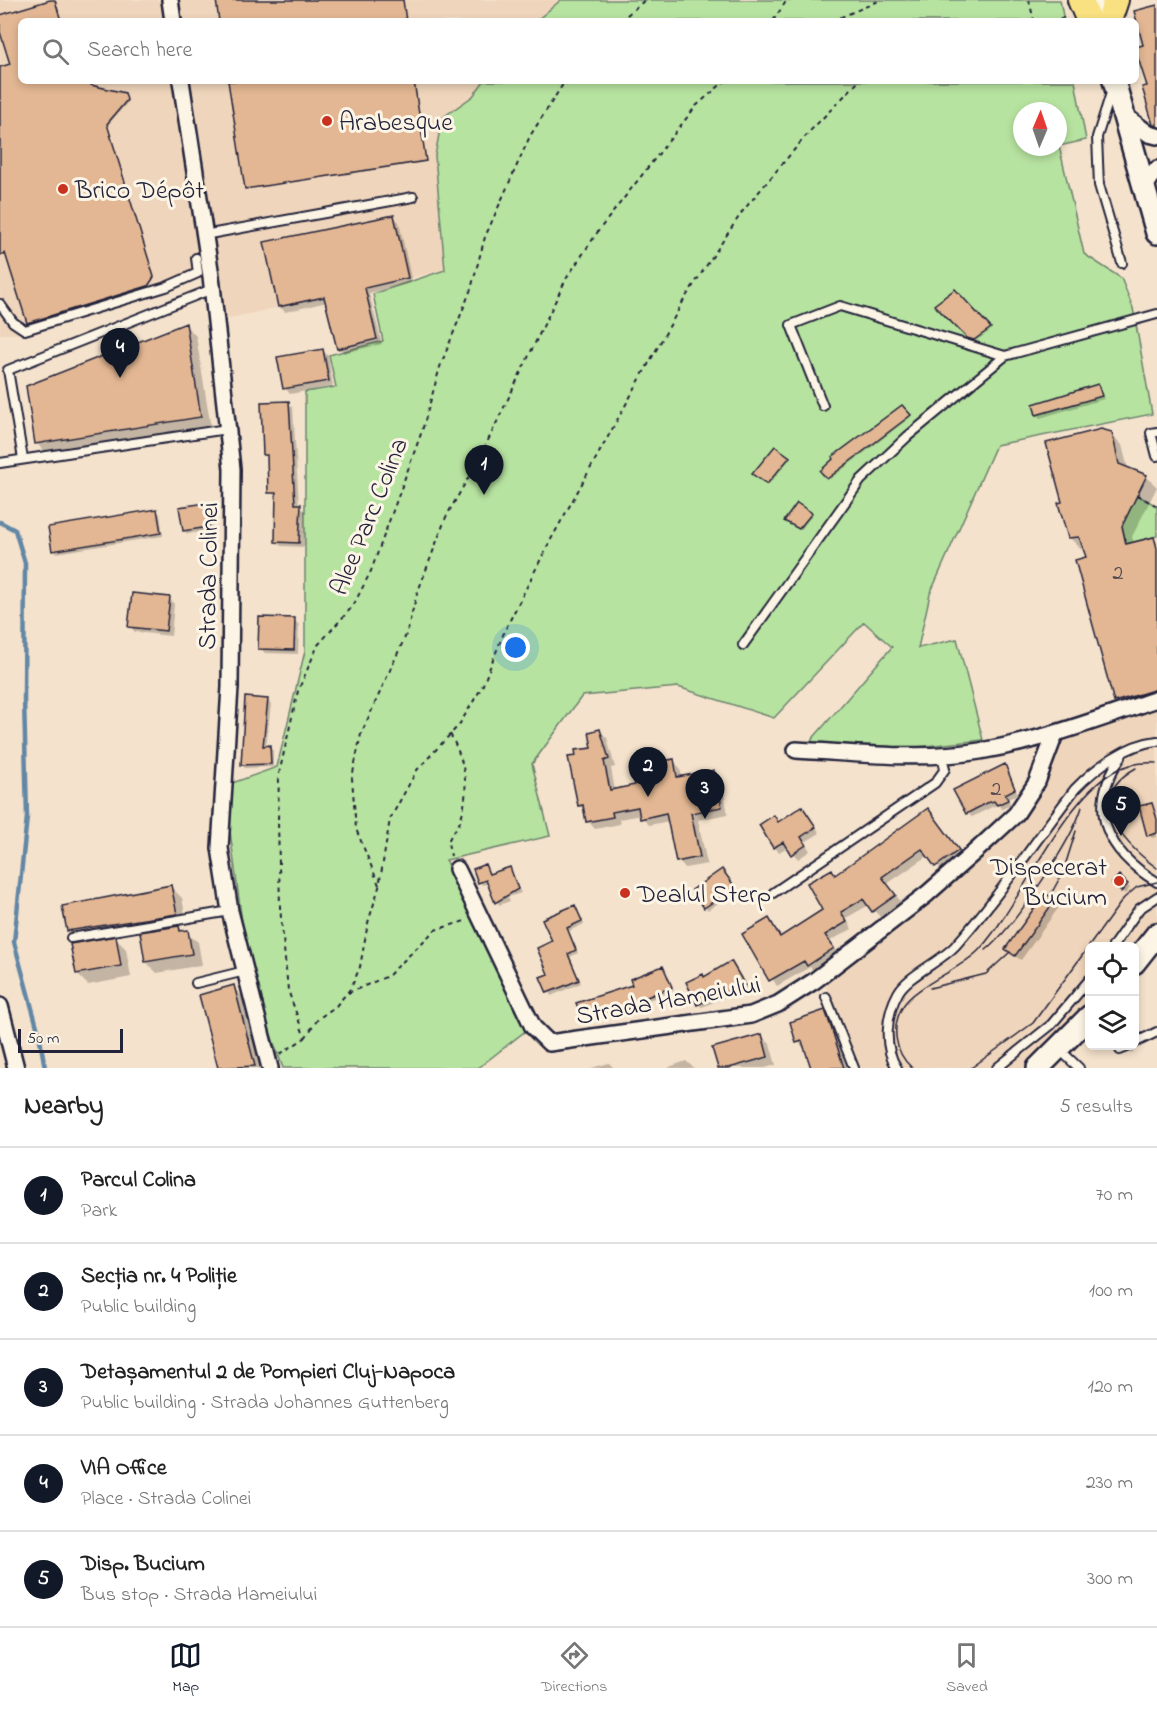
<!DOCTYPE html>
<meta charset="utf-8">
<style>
:root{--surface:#fff;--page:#f6f6f6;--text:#222;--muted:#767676;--line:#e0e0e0;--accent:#111827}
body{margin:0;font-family:"Indie Flower",sans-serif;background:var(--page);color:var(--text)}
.controls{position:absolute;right:18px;bottom:18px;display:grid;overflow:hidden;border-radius:9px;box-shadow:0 3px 9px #0003}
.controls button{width:54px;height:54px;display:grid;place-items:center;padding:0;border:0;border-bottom:2px solid var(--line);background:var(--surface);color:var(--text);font:30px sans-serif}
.compass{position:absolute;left:1013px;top:102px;width:54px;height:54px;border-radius:50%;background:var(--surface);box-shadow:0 3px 9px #0003;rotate:2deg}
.scale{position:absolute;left:18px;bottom:15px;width:105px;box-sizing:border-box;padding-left:6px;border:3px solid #22223b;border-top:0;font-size:16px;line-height:21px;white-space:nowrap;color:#22223b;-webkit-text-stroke:4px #fcf5e5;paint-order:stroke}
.you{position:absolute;left:516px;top:648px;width:21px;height:21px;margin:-15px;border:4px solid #fff;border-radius:50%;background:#1a73e8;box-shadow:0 0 0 9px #1a73e833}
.badge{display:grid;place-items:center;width:39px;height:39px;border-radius:50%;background:var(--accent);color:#fff;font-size:20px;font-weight:700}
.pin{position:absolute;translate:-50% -50px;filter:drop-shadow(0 2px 3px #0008)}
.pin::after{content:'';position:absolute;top:32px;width:21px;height:18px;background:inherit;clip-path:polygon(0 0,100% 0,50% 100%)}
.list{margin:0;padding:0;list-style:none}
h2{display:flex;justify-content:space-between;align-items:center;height:78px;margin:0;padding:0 24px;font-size:26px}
h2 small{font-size:20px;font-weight:400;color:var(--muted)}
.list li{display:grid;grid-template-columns:39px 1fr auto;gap:18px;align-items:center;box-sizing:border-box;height:96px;padding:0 24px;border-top:2px solid var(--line)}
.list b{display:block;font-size:22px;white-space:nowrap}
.list p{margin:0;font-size:20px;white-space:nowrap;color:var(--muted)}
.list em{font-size:20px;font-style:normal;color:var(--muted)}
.icon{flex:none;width:33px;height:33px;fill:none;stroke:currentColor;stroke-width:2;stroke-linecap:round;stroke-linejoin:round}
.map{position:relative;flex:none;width:1157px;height:1068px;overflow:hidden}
.search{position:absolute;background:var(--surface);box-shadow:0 3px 9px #0003;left:18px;right:18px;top:18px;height:66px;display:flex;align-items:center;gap:15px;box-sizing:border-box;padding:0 21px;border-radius:9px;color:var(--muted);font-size:22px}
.sheet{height:558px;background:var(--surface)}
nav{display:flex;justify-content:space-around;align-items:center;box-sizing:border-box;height:84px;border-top:2px solid var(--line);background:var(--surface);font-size:16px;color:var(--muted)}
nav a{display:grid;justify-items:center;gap:3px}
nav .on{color:var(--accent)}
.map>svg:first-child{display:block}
</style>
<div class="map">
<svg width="1157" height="1068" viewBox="0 0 1157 1068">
<rect width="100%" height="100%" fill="#f4e2cc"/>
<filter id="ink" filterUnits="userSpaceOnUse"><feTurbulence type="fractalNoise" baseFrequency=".0167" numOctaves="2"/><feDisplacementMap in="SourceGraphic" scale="12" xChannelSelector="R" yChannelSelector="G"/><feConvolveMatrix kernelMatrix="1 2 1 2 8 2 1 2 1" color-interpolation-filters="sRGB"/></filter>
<g filter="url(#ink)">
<path fill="#efd5bb" d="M0,0H561L536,21H21V81H484L473,96L442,118L435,156L445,270L221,320L204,276L152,294L24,334H0Z
M1157,698V934L1134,946H1090L1089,1016L1038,1068H856L822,977L1016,814L1055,734Z"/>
<path fill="#b7e3a0" stroke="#6c826e" stroke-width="1.5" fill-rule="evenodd" d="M561,0H1060L1064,21H536Z
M484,81H1075L1086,140L1059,146L1084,254L1121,278L1133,308L1152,414L996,445L930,594L918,648L957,639L983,740L906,748L808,744L892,647L864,622L774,718L678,687L582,696L532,764L550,836L446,860L528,1029L478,1068H283L249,975L224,786L277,767L305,651V392L336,387L329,355L383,341L373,294L445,270L435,156L442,118L473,96ZM1022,111H1058V147H1022Z
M1137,495L1157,506V536L1126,544L1122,526Z"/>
<path fill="#0003" d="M54,0L61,21H21V81H90L91,86L126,96L128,102L107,126L154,279L149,287L29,324L7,254L0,256V68L12,65L0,27V16Z
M230,81H415L426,161L247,189Z
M393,216L399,222L412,283L369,293L382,344L344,353L339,348L327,302L285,312L279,306Z
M954,291L991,330L976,341L970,339L937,305Z
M185,325L196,336L211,428L47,454L36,443Z
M322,350L328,356L333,386L290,394L285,388Z
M1098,386L1104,399L1040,418L1037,415Z
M288,403L293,408L299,506L305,511L304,547L281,546L276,542L278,497L270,492L263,404Z
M902,407L911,417L830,479L823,471Z
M1111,434L1122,445L1128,469L1146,476L1157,487L1132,537L1134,543L1153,538L1157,542V703L1126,713L1116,702L1077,561L1088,558L1085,548L1081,549L1070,538L1064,503Z
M776,448L790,459L769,484L754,474Z
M205,505L208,508L212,530L188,534L184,531Z
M798,505L812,515L801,530L788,522Z
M156,511L160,514L163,536L56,553L53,550Z
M169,598L174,604L171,636L135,632L130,626Z
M294,620L299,625L298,654L265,653L260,648Z
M267,700L271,704L266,747L273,750V767L245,768L242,765Z
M600,731L607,738L615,767L611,768L615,791L637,786L673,760L680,768L682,778L713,772L721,779L728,814L698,820L707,864L685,868L678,861L669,821L649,825L641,815L619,819L620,824L595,829L588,821L586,812L579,805L578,757L593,749Z
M1005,766L1018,794L1008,799L1011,805L1002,809L998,805L992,807L972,817L967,813Z
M1152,804L1157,814V837L1152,838L1149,835Z
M802,808L820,833L805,842L810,851L798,859L788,847L779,852L774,847V817L780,823Z
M928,810L964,857L943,872L929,855L887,884L901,902L880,917L869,905L846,918L852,929L830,941L839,955L814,971L810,967L777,986L744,934L769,920L782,938L824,910L831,871L836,876Z
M485,866L491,876L509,868L521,893L508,897L510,901L499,905L489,883L483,885L479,882Z
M725,874L737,890L708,910L705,907Z
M1119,877L1130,888L1125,894L1114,883Z
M171,887L182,898L187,925L177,926L198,942L202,965L157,973L146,962L151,932L148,929L113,936L126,949L131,977L88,985L77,974L81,944L69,932L64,907Z
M1045,895L1059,907L1021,960L1012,954Z
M575,907L584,924L569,931L578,953L570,957L581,983L551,996L542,978L550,975L554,942Z
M731,963L747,988L702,1007L698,1004L705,978Z
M663,967L674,990L629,1008L631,1012L613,1018L585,1015L581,1011L634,986Z
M233,987L242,996L261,1068H220L200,996Z
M824,1012L833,1020L849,1068H813L807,1051L798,1042Z
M762,1036L770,1044L776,1065L765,1068H717Z
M686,1061L694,1068H669V1067Z
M609,1063L614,1068H591Z"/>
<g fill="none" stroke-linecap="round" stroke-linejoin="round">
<path stroke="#6287a6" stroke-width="4.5" d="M0,522L15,530L25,563L24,699L27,817L14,942L39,1034L45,1068"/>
</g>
<path fill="#e3b793" stroke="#22223b" stroke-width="1.5" d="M50,0H55L61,21H21V81H90L91,85L125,93L127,100L107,124L154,277L148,286L27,323L5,253L0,255V67L10,64L0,32V15Z
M216,0H403L406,21H219Z
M1157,5V126L1153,125L1142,87L1147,86L1136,52V47L1143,45L1134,11Z
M228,81H414L426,161L245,189Z
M394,215L408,278L365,288L377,339L337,349L324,297L278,307L264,242Z
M955,289L991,328L974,340L967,338L934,305Z
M186,323L201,417L35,444L26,386Z
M323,349L329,381L283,389L277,357Z
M1098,384L1102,396L1036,415L1033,404Z
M289,401L295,504H301L299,543L275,542L276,493H268L267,455H263L261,402Z
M902,405L911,415L827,479L820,471L833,459L832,457Z
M1101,429L1112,432L1119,464L1147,475L1122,526L1126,544L1154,537L1157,548V689L1114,702L1075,560L1086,557L1079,537L1068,538L1058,503L1062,502L1046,443Z
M775,446L790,457L767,484L752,474Z
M206,503L209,527L183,531L179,507Z
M797,503L812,513L799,529L784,521Z
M157,509L161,533L52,551L48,527Z
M132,593L170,597L166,631L128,627Z
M259,617L295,618L294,650L258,649Z
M245,697L268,699L263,746L270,745L271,764L241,765Z
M600,729L609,759L604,761L610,790L635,785L631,767L674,759L677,777L714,770L722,807L691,813L700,857L676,862L666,813L640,819L638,807L612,812L613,817L586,822L583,805L578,806L568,757L576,756L575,750L592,748L589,732Z
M1005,764L1015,789L1005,794L1008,800L997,805L994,801L987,803L966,814L953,790Z
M1152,803L1157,819V833L1147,836L1139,806Z
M802,806L816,827L801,837L806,845L791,855L783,842L773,848L759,825L774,815L778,822Z
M928,808L959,850L935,867L922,849L882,877L896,895L872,912L863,899L841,912L847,922L825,935L834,948L807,966L804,961L769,981L742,934L769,918L780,937L822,910L807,883L832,869L835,875Z
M485,864L489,874L510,867L518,889L495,903L486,880L478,883L473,869Z
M722,869L735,887L704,908L692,890Z
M1119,875L1128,884L1121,892L1112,883Z
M171,885L177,914L67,931L62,906Z
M1045,893L1055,900L1015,956L1005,949Z
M575,905L582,921L567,928L576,950L568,954L579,980L547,993L540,977L548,974L537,948L552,941L542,919Z
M179,926L180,931L188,930L192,954L145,962L140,932Z
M116,936L121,966L76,974L70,944Z
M731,961L745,985L728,994L727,991L697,1005L686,982L703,974L704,977Z
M663,966L672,987L627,1005L629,1009L609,1016L580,1012L576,1003L632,985L630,979Z
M234,985L255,1066L218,1068L199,995Z
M825,1010L832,1030L844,1068H811L802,1041L796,1043L790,1022Z
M762,1034L768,1057L729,1068H718L712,1048Z"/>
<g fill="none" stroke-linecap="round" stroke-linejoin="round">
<defs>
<path id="lane" d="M1111,93L1097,137L1099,185L1122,263
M204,235L413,197
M0,304L13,322L25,330L166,287L198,273L196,258
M823,406L791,325L840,306L1005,356
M1157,432L1151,433L1157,456
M23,459L8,370L212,289
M0,463L227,429
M743,645L861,480L908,436L1005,356L1157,314
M1121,757C1085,809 1107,852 1157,882
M773,893L935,783L945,769L942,755
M71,938L230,911
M1113,946L1139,909L1157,897
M196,983L245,971
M826,997L854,1068
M1134,1043L1157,1032
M1059,1049L1079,1068
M1120,1050L1130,1046
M897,1068C883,1047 886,1015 898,993C907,976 940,962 955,946C997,899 1036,840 1075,789C1095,768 1127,744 1157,741
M997,1068L1051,1025L1090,979"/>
<path id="street" d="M170,0L173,21
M181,81L211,276L232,469L230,687L220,848L230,911L270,1068
M1124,115L1149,134L1157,136
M1144,188L1157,169
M796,750C857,753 920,761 980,751C1041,741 1099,719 1157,699
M457,869L533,1027L549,1043L751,1015L778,1004L814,981L927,894L978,849L1016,814L1037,782L1055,734
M0,1006L16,1068"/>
<path id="secondary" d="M1098,0L1100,21
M1114,81L1157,233
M1134,963L1157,934
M1038,1068L1090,1016"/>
<path id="primary" d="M1080,0L1089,21
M1109,21L1116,0"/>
</defs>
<use href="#lane" stroke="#22223b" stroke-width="12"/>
<use href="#street" stroke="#22223b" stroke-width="20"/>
<use href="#secondary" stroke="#22223b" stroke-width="26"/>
<use href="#primary" stroke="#22223b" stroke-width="28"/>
<path stroke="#22223b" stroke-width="2" stroke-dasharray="4.5 4.5" stroke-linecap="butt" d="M1029,0L1034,21
M620,21L645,0
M773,21L787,0
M832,21L881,0
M1051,21L1065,17
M1137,495L1157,506
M450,734C465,761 470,789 461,818C459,828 450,833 448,843L451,856
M379,885L356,829L352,778L361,734L406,635L417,594L446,517L480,457L566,279L599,230L696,106L725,81
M348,993L388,976L435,930L465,921
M305,1038L318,1019L336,1006L351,988L360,967L368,923L379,887L390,819L417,770L459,725L482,687L505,630L549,543L685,298L742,212L810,131L859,81
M280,1054L305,1038L288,990L280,907L278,821L279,774L298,691L318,645L353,606L371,571L422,431L440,367L471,289L485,237L530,136L565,81"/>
<use href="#lane" stroke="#fcf5e5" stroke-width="8"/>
<use href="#street" stroke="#fcf5e5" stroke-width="15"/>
<use href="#secondary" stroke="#fcf5e5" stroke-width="21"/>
<use href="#primary" stroke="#f9e181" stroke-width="24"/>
<path stroke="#22223b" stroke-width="1.5" d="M1136,768C1081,798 1124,844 1157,868
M1050,896L1063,872L1076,831
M986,950C1014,927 1072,841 1082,807
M930,988L986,974L1010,952
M912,1068C894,1052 891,1026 903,1006C916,985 961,970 980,949C1022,902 1060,804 1113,772C1127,764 1141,762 1157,763
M971,1068L1033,1023L1124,898L1137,887L1157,882"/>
</g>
</g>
<g fill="#c8321e" stroke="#fcf5e5" stroke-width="2">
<circle cx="327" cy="121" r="6"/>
<circle cx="63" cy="189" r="6"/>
<circle cx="1119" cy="881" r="6"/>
<circle cx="625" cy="893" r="6"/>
</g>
<g text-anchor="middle" stroke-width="6" stroke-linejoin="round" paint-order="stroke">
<g font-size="22" fill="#524751">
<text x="1118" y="579">2</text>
<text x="996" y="795">2</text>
</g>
<g font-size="26" fill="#22223b" stroke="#fcf5e5" text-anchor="start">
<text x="339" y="130">Arabesque</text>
<text x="75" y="198">Brico Dépôt</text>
<text x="1107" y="875" text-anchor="end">Dispecerat<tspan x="1107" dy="30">Bucium</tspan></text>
<text x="637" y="902">Dealul Sterp</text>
</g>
<g font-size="26" fill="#22223b" stroke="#fcf5e5">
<text transform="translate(368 516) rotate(-68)" y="9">Alee Parc Colina</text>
<text transform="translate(207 576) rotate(-89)" y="9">Strada Colinei</text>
<text transform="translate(668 999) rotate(-10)" y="9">Strada Hameiului</text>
</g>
</g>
</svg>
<div class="controls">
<button><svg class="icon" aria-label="locate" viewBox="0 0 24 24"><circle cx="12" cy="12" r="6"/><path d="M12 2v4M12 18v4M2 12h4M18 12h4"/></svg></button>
<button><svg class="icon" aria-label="layers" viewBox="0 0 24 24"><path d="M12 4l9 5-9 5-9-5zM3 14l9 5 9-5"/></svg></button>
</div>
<svg class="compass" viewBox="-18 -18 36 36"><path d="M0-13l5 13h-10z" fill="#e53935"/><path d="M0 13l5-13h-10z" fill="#767676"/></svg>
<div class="scale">50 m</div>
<div class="you"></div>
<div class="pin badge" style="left:484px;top:495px">1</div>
<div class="pin badge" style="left:648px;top:797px">2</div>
<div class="pin badge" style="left:705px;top:819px">3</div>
<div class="pin badge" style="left:120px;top:378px">4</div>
<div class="pin badge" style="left:1121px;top:836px">5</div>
<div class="search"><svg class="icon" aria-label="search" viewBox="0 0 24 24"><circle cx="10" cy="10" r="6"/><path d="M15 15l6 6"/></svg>Search here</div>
</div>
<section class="sheet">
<h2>Nearby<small>5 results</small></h2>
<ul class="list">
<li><span class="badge">1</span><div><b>Parcul Colina</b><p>Park</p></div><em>70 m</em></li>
<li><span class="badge">2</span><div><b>Secția nr. 4 Poliție</b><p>Public building</p></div><em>100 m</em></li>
<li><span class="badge">3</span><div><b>Detașamentul 2 de Pompieri Cluj-Napoca</b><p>Public building · Strada Johannes Guttenberg</p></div><em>120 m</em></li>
<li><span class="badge">4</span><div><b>VIA Office</b><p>Place · Strada Colinei</p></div><em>230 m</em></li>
<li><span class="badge">5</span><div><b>Disp. Bucium</b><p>Bus stop · Strada Hameiului</p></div><em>300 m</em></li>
</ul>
</section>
<nav>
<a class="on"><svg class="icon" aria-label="map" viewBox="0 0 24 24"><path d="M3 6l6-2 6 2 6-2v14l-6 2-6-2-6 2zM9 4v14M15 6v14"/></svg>Map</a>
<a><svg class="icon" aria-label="directions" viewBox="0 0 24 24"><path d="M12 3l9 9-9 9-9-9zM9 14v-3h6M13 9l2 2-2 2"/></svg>Directions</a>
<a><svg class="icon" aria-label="saved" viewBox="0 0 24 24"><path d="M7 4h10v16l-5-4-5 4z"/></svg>Saved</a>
</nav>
